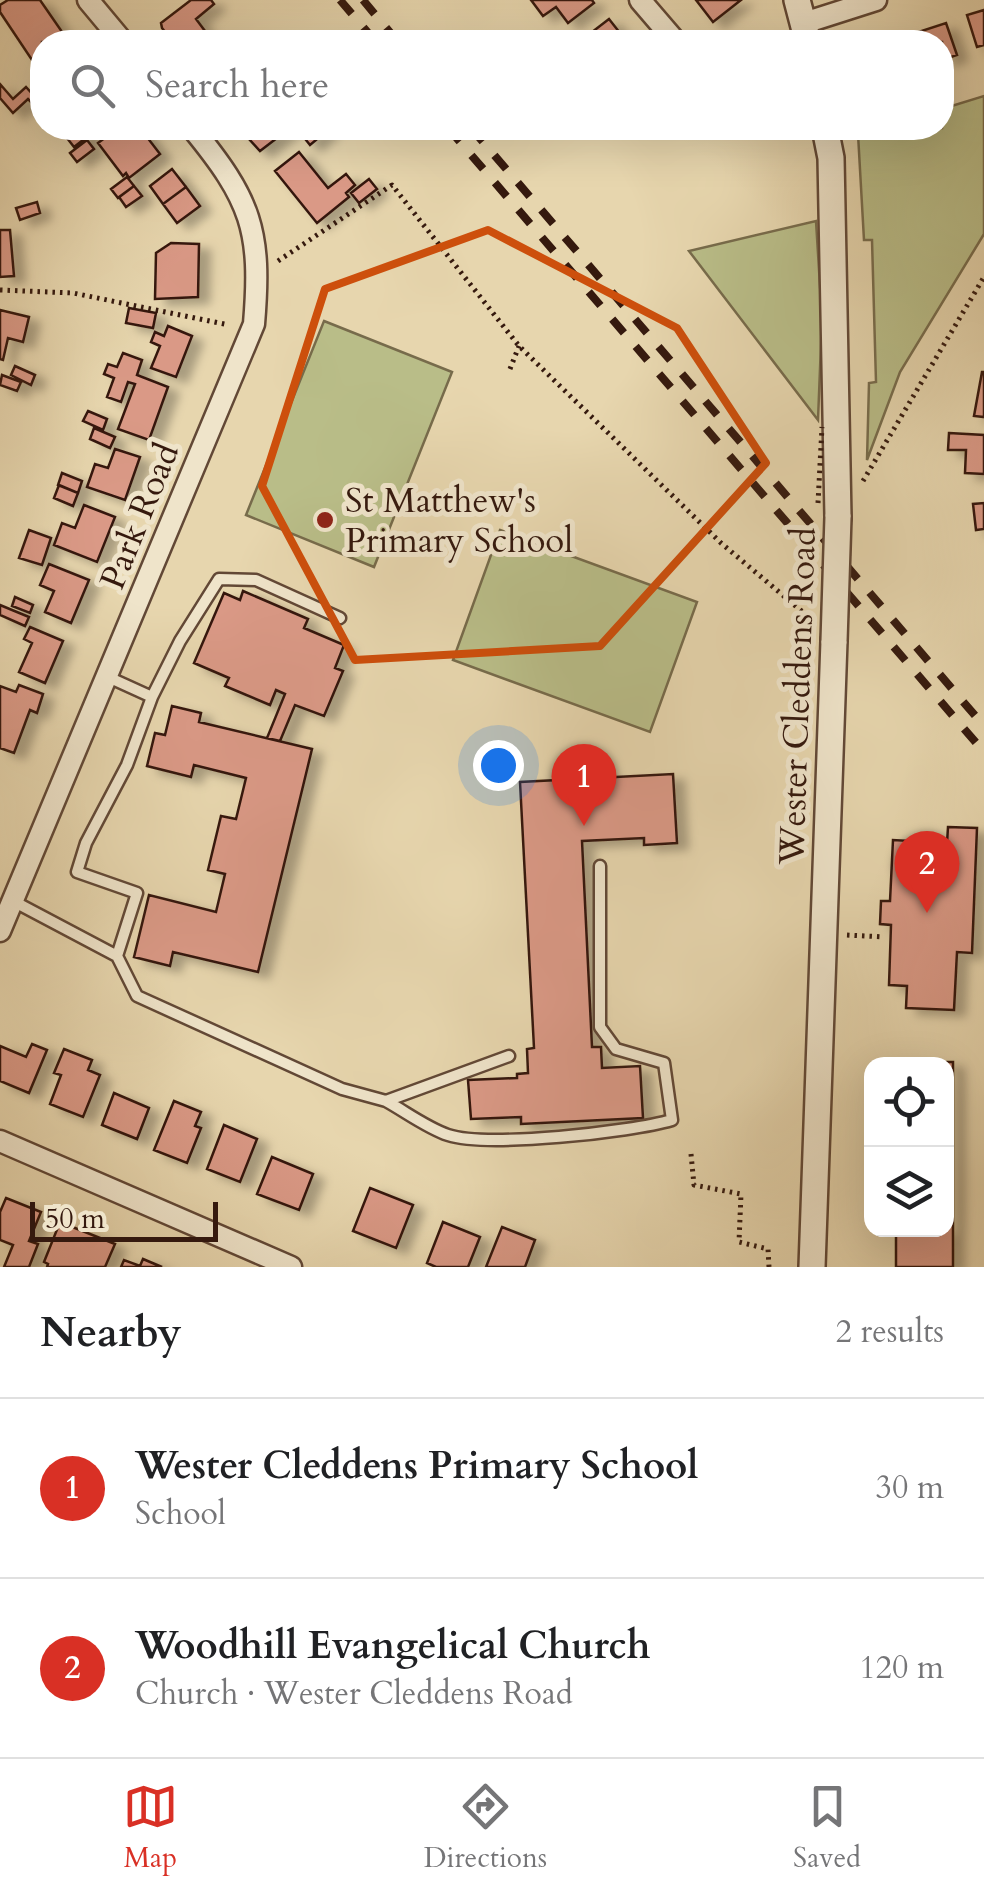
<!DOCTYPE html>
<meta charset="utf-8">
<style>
:root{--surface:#fff;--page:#f2f2f2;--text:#202124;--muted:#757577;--line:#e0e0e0;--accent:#d93025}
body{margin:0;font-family:Cardo,serif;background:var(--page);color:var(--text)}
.controls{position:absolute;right:30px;bottom:30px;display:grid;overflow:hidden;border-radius:20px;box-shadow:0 10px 40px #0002}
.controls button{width:90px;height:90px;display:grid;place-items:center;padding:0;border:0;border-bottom:2px solid var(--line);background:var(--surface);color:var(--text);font:50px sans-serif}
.scale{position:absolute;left:30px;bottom:25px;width:188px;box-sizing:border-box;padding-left:10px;border:5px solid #35190e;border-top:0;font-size:28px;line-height:35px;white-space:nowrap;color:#35190e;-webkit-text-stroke:8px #efe4ca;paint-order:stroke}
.you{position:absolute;left:498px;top:765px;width:35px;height:35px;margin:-25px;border:8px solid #fff;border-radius:50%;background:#1a73e8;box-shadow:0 0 0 15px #1a73e833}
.badge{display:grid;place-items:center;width:65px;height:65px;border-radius:50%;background:var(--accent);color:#fff;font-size:32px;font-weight:700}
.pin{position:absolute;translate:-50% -82px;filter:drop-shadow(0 2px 5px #0008)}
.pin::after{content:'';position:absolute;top:52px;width:35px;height:30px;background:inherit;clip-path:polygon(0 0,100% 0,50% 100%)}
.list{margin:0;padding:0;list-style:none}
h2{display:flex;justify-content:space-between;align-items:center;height:130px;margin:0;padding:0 40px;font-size:42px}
h2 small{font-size:32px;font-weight:400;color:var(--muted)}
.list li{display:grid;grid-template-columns:65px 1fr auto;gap:30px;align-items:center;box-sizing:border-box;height:180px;padding:0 40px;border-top:2px solid var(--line)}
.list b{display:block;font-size:38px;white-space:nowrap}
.list p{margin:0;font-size:32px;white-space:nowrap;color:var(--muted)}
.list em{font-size:32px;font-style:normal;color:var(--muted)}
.icon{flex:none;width:55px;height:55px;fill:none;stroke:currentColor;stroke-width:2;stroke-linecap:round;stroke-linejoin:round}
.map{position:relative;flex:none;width:984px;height:1267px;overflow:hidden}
.search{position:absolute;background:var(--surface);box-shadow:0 10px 40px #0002;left:30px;right:30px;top:30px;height:110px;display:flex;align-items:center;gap:25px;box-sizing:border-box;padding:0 35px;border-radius:40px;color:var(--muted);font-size:38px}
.sheet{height:490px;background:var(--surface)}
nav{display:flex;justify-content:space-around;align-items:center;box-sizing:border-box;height:140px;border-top:2px solid var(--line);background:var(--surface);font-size:28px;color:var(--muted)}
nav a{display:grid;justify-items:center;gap:5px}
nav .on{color:var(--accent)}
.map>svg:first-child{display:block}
</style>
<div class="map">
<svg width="984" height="1267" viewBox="0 0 984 1267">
<defs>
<filter id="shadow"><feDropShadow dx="11" dy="6" stdDeviation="5" flood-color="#0004"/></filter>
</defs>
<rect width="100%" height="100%" fill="#e7d6ae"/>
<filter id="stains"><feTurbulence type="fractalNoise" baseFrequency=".002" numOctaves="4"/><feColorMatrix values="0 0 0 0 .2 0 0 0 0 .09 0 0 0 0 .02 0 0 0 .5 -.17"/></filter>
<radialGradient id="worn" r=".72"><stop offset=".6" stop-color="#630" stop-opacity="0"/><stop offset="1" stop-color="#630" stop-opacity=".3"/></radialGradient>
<path fill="#b9bd88" stroke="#776b4b" stroke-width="2.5" d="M984,96V234L900,372L867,460L869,383L876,382L872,240H864L858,134L878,128H942V109Z
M816,221L822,318L818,420L689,251Z
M324,321L452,372L374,567L246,515Z
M500,530L697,602L650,732L453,660Z"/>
<path fill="#da9986" stroke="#35190e" stroke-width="2.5" filter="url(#shadow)" d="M8,0H40L69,42H42V52L32,60L0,12V5Z
M191,0H211L214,4L196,19L211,39L217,35L223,42H173L162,28L161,23Z
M531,0H592L594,3L568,23L556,7L543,16Z
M696,0H741L713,22Z
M984,10V45L977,47L967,15Z
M609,19L627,42H585L583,39Z
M946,23L957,55L942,60V42H905L903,37Z
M0,84L13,99L26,87L36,98L31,102L28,99L13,113L0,98Z
M80,128H88L92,133L74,147L67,138Z
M118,128H140L160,154L129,178L126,173L123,176L98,143Z
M239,128H290L260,151Z
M311,128H326L328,130L310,145L302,135Z
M87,140L94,149L77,162L70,153Z
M299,152L328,188L346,174L355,185L346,193L349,197L317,223L275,171Z
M172,169L186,187L163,204L150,186Z
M127,177L134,186L118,198L111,189Z
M369,179L377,189L359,203L351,193Z
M134,186L142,196L126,207L119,197Z
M186,187L200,206L177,223L163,204Z
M37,202L40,213L20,220L16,208Z
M0,230H10L14,276L0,277Z
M171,243L199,244L198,297L155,299L156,253Z
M129,308L156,313L153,328L126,323Z
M0,310L29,317L23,342L8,338L3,360L0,359Z
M168,326L192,336L176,377L151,368L160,346L151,342L155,332L164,336Z
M123,353L142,360L137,375L168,387L149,440L118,429L135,384L128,382L121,402L107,397L114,378L104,374L108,364L117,367Z
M15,366L35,375L31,385L11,375Z
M982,372H984V417L974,416Z
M2,375L21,382L17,391L0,385Z
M88,411L107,419L103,430L83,421Z
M94,428L115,437L110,448L90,439Z
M949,433L984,435V474L965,473L966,450H948Z
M115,449L140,457L125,500L87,487L95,464L108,468Z
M62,473L82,481L78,493L58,485Z
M59,485L78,493L73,506L54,498Z
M984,503V529L976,530L973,504Z
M84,505L115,517L97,562L54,545L62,523L75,528Z
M29,530L51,538L42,565L19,558Z
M49,564L89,580L71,623L45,612L54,591L40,585Z
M243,591L308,619L304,628L344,645L335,668L343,671L324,716L295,705L280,741L267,738L285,694L276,690L270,705L225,686L229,678L194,663L224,593L240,600Z
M15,597L33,605L30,613L12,606Z
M0,605L29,617L25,626L0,615Z
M30,627L63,641L45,683L19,672L32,643L24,639Z
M19,685L43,694L37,713L30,710L14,753L0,748V686L16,692Z
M172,706L201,713L199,722L312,749L258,972L173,952L170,966L134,957L149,895L216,912L225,874L208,870L221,816L236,819L246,778L194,765L191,777L147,766L155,733L165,735Z
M673,774L677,843L644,845V838L582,841L592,1047H601L602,1068L640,1066L643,1118L521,1124V1117L471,1119L468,1080L517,1078V1074L528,1073L527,1049L534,1048L520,782Z
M948,827L977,828L972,953L957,952L954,1010L906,1008L907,986L889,985L891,925L880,924L881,901H890L893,840L947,843Z
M32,1044L47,1050L29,1093L0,1081V1046L26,1057Z
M64,1049L92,1060L88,1070L100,1075L83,1117L50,1104L61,1075L54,1073Z
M896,1062H953V1267H896V1230H946V1064H896Z
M114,1093L149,1108L137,1139L102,1125Z
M174,1101L201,1112L195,1126L201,1128L187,1163L154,1150Z
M224,1125L257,1139L240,1182L207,1169Z
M272,1157L313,1174L299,1210L257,1194Z
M370,1188L413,1205L396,1248L353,1231Z
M6,1198L41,1212L29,1241L38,1244L29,1267H4L13,1245L0,1240V1212Z
M60,1222L115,1244L105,1267H47L48,1264L44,1262Z
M443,1222L480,1237L468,1267H436L427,1263Z
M502,1227L535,1240L525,1267H486Z
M143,1259L162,1267H121L124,1260L140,1266Z"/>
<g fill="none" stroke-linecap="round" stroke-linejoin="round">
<defs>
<path id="service" d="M108,677L152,697L127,765L86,843L77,872L137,893L117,956
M152,697L180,641L219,579L256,580L340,618
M13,901L117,956L137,996L342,1089L386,1101L509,1056
M386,1101C406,1112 427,1128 448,1135C487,1148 631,1132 672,1120L664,1063L616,1049L600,1027V866"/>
<path id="minor" d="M88,0L123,42
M640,0L676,42
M804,23L876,0
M0,931L254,324C262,230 251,200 192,128
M0,1141L291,1267"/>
<path id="tertiary" d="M797,0L808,42
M825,128L831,158L838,517
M812,1267L834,641"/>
</defs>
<use href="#service" stroke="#624836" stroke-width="15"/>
<use href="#minor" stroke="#624836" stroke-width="25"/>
<use href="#tertiary" stroke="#624836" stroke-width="30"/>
<path stroke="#35190e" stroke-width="5" stroke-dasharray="2.5 5" stroke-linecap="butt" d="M278,261L392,185L519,346L721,543L811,619
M0,290L73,293L229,325
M510,369L519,346
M863,481L984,277
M847,935L884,937
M691,1154L694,1185L741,1194L739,1242L768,1249L769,1267"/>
<use href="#service" stroke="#efe4ca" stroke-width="10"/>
<use href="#minor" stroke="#efe4ca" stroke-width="20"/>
<use href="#tertiary" stroke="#efe4ca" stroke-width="25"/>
<path stroke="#35190e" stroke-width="8" stroke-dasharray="18 18" stroke-linecap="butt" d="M340,0L376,42
M363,0L398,42
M448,128L984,752
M471,128L984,726"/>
<defs>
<path id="tertiary-bridge" d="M834,641L838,517"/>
</defs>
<use href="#tertiary-bridge" stroke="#624836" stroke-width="30" stroke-linecap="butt"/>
<path stroke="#35190e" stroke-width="5" stroke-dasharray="2.5 5" stroke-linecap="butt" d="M818,503L822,427"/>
<use href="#tertiary-bridge" stroke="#efe4ca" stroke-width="25"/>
</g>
<path fill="none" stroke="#cd4f0c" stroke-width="8" stroke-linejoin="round" d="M488,230L677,328L766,463L600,646L355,660L262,486L325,289Z"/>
<circle fill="#8f2418" stroke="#efe4ca" stroke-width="4" cx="325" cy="520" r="10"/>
<g text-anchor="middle" stroke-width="10" stroke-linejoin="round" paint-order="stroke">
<g font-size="35" fill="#35190e" stroke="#efe4ca" text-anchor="start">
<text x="345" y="512">St Matthew's<tspan x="345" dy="40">Primary School</tspan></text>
</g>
<g font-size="35" fill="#35190e" stroke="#efe4ca">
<text transform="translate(139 516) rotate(-68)" y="12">Park Road</text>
<text transform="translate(797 696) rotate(-88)" y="12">Wester Cleddens Road</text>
</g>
</g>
<rect width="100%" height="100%" filter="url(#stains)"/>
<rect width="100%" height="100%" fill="url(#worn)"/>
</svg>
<div class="controls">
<button><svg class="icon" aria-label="locate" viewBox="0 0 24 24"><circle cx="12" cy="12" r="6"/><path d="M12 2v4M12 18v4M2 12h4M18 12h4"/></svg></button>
<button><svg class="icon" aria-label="layers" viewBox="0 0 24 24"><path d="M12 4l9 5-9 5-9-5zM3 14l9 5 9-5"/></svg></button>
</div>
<div class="scale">50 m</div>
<div class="you"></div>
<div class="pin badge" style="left:584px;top:826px">1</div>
<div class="pin badge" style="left:927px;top:913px">2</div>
<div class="search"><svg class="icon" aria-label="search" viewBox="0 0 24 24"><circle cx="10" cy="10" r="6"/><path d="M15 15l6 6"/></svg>Search here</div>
</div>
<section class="sheet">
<h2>Nearby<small>2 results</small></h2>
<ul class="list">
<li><span class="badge">1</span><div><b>Wester Cleddens Primary School</b><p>School</p></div><em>30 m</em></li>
<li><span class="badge">2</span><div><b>Woodhill Evangelical Church</b><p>Church · Wester Cleddens Road</p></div><em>120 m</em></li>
</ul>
</section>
<nav>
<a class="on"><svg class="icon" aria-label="map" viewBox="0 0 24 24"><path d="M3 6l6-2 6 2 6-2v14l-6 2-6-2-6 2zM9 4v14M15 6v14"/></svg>Map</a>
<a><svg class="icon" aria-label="directions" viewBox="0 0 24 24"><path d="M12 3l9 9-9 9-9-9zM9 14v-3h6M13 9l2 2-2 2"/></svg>Directions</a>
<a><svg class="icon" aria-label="saved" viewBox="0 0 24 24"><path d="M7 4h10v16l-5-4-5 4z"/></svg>Saved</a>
</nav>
